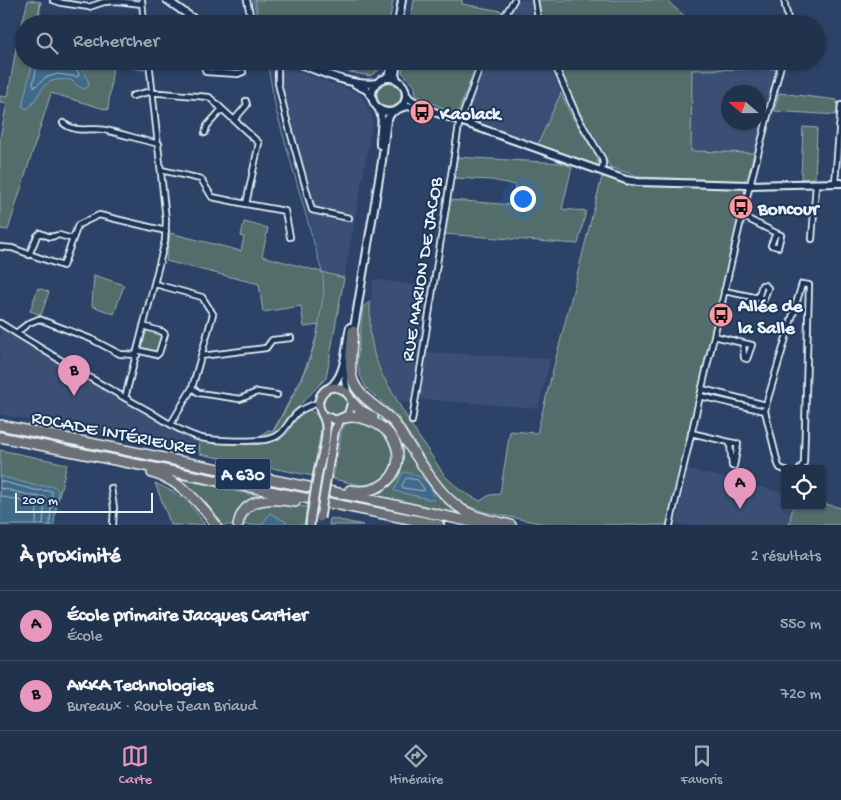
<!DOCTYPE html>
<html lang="fr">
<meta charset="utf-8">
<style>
:root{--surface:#21324d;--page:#2d3e57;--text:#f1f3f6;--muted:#a2aab6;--line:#3e4d65;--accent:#e797bd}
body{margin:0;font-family:"Gochi Hand",sans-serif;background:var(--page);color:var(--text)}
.controls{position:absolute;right:15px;bottom:15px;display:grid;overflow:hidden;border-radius:5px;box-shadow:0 1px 4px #0004}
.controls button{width:45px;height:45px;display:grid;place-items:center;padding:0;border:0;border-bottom:1px solid var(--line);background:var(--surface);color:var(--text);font:25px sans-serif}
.compass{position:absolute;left:721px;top:85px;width:45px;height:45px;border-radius:50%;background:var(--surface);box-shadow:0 1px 4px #0004;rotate:290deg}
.scale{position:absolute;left:15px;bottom:12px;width:138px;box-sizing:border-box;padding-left:5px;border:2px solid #e8f1f8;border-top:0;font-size:14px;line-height:18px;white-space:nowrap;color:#e8f1f8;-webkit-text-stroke:4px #1d3557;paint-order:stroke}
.you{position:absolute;left:522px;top:198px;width:18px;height:18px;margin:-12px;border:4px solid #fff;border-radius:50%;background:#1a73e8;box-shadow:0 0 0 8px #1a73e833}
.badge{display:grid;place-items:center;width:32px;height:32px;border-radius:50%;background:var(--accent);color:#111;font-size:16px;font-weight:700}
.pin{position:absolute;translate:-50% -41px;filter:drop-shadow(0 1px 2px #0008)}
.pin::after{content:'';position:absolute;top:26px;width:18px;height:15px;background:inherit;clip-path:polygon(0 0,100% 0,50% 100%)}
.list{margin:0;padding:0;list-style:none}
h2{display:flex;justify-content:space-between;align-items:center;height:65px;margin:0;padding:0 20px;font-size:21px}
h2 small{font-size:16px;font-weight:400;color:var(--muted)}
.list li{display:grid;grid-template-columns:32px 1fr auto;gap:15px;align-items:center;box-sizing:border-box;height:70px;padding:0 20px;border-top:1px solid var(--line)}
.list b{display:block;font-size:19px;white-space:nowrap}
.list p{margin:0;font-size:16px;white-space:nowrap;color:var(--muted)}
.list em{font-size:16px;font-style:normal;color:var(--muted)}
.icon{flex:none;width:28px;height:28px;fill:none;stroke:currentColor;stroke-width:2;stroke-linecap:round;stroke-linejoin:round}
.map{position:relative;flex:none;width:841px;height:525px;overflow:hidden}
.search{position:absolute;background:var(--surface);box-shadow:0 1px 4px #0004;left:15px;right:15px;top:15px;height:55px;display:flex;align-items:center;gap:12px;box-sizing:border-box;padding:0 18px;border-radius:28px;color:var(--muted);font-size:19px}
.sheet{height:205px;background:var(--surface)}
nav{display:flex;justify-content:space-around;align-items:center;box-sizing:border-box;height:70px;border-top:1px solid var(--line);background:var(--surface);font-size:14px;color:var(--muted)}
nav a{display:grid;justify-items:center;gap:2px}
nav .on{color:var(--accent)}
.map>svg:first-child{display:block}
</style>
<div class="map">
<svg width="841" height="525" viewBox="0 0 841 525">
<rect width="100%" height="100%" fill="#2c4367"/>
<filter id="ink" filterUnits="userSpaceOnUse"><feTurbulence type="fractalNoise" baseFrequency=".02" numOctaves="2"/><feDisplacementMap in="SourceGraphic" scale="10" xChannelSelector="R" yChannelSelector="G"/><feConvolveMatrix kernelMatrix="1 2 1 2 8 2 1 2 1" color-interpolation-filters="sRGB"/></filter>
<g filter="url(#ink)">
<path fill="#3a5075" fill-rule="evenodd" d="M517,0H531L534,24H503Z
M268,61L358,93L363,98L371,114L373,120L344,278L323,273Z
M486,61H548L561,93L538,144L468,119L469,108Z
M775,69L754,153L691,151L692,70ZM728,92H758V122H728Z
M374,279L430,288L412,403L397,401L381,373L374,354L370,333V302Z
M0,327L87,381L199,441L200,454L0,414Z
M426,352L550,359L538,408L419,399Z
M686,469L785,493V506H793L789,525H687L676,523L685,483L683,479Z"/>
<path fill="#526d6b" stroke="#9dafb2" d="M28,0L41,2L38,24H24V61H143L144,70L113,65L108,110L51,93L8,230L0,229V138L7,103L0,102V96L8,97L16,48Z
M255,0H393L389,24H259Z
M414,0H462V4L502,11L496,24H410Z
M538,0H666L694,24H542Z
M313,61H383L382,68L370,76L335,69Z
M404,61H478L457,115L416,95L415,86L402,72Z
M556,61H778L775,69L692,70L691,151L754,153L748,177L743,181L640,177L610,167L580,113Z
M377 95a12 12 0 1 1 24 0a12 12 0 1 1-24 0Z
M561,93L571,115L598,159L597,165L538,144Z
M779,93L837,100V115L774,111Z
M803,127L817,128L815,178L801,179Z
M457,157L561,163L572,167L562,209L586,211L578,244L444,234L450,200L514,205L515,185L492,180L454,178Z
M602,177L638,182L750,185L670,525H550L485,512L463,504L443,487L398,417L366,388L360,375L357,362L363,307L370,302V333L374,354L381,373L413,428L445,476L460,490L480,501L490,495L500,494L510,431L537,433Z
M244,222L268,228L262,256L344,278L326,378L288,417L280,430L269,435H261L268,430L273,431C292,396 311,364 319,325L304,327L301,306L263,312L259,284L166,261L170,233L241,251L244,237L241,236Z
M94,275L124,285L114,314L92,306Z
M38,288L49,292L41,315L30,311Z
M148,330L162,333V335L156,353L144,349L142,346L146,332Z
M323 404a12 12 0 1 1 24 0a12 12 0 1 1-24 0Z
M310,410L318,416L322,424L313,476L200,454L199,441C219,443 271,451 286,434C296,423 294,415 310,410Z
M355,421C364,423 373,426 380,431C397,445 398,475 376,484C364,488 345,481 333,479L342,429L347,422Z
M387,425L398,436L463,514L366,494L398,471Z
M0,450L67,464L52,525H0Z
M170,477L263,497L236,525H219Z
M155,483C183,496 188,499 205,525H171Z
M272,502L307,507L304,525H242C244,509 258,506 272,502Z
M822,503L841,508V525H789L793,506H822Z
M330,518L363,525H329Z"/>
<path fill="#416b88" stroke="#84a1b5" d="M33,61H74C82,69 88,75 89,86L84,89L76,85L71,80C40,77 45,90 28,109L22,106Z
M405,472C422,476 430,481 435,498L433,500L394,491L402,474Z
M0,476L37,486H54L58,490L54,525H0Z
M270,513L286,522V525H262Z"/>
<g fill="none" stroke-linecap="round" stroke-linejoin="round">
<path stroke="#a5bbcb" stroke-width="1" d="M38,61L33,84L35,87L45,78L57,74L78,77L79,73L72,66L71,61
M407,478L418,480L424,489V491L403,488L402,485Z
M0,481L35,490L52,491L50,525
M0,488L34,496L45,497L43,525
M0,496L37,505L36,525"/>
<path stroke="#84a1b5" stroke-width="1" d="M253,0L258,24
M37,24L40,2
M267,61L276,110L316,250L323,276L324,292L316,340L308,365L303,378L274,431"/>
<defs>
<path id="street" d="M53,0L62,3L89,7L104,2L117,1L142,4
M142,0L144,24
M247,0L252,24
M535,0L539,24
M784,0L789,24
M500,24L514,0
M202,61L206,72L238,74L243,72
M281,61L278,68V83L286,117L312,210L349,218
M553,61L577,116L602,158L603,163L602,171
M132,96L148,92L209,97L259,143L246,204L212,197L201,179L161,170
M234,120L247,105L246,101
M63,123C77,134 90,127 105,130C123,134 141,140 159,144
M205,133L207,126L222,109
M835,183L841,105
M246,204L285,211L290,237
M742,216L776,233L781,235L778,247L771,245L776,233
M812,239L816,184
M0,247L12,248L63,266L78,225L99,215L166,231
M29,255L37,236L40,233L50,237L59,235L73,239
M155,284L202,297L213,314L192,388L171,424
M724,291L764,299L768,288L765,285H762L758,298
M0,323C48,353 97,383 147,410C164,420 182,433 201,438C214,441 255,442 269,439C284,436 286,424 296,414C302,408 311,406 319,402
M16,333L29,323L39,319L91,339L120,354L137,355
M714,336L743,343L744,358L747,359L752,345L743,343
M137,350L157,355L159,353L165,334L163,332L143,326
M201,356L266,348L272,340L291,338
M192,388L199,393L240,399L257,392L277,395
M702,389L766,405
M700,396L765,411
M125,398L165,241L166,220L149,61
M412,421L459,125L482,61
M691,433L738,444L734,466H732L730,443
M785,470L780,468L778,464L765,411L766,405L802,284L809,285L804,463L800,469
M111,488L114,508L113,525
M670,525L742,216L782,61"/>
<path id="secondary" d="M167,0L201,24
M398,24L402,0
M292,61C315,69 353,88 377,83
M397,61L395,75L398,81
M372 95a17 17 0 1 1 34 0a17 17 0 1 1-34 0Z
M384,79L390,74L392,61
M355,84L367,90L372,97
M406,94L410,99L429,110L626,180L638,182L750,185L841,183
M401,108L407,106L424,109
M379,110C385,120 379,133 380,145
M353,334L382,161L387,120L392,112
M329,388C347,375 345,347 350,327
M347,392L345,380L348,364"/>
<path id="primary" d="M318,473C321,459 327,442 326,427C326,417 317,410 319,401C323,381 347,384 352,402L348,415L336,420L324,416
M327,475L335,429L341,419
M310,525L311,516"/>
<path id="highway" d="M353,331C352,347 348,366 353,381C361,401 382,408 395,424C399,429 402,435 405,440C423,464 437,494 463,510C478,519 495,521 511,525
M352,402L360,410L373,417
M345,418C353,416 360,417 368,420C417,437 402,499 350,490
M0,425L363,498L485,525
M0,437L439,525
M152,473C181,481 199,502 216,525
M238,525C243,496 272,498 295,502"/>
</defs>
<use href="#street" stroke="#e8f1f8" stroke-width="8"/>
<use href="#secondary" stroke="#e8f1f8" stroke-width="10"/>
<use href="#primary" stroke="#e8f1f8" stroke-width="11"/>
<use href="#highway" stroke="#e8f1f8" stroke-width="12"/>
<use href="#street" stroke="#1d3557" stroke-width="4.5"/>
<use href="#secondary" stroke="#1d3557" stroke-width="6"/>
<use href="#primary" stroke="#6b6f75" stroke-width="7"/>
<use href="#highway" stroke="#6b6f75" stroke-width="9"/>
<defs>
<path id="primary-bridge" d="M311,516L318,473
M320,518L327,475"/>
</defs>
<use href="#primary-bridge" stroke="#e8f1f8" stroke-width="11" stroke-linecap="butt"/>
<use href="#primary-bridge" stroke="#6b6f75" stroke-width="7"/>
</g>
</g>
<defs>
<symbol id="bus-disc" viewBox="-11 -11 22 22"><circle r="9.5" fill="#ff9aa2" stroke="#1d3557"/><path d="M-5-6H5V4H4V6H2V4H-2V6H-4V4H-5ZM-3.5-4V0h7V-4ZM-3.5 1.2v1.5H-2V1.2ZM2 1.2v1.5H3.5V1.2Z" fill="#111"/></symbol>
</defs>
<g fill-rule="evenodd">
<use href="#bus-disc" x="408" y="98" width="28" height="28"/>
<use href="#bus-disc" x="727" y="193" width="28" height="28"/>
<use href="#bus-disc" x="707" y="301" width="28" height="28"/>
</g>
<g text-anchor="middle" stroke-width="4" stroke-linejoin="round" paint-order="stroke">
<rect fill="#1d3557" stroke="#abb9c8" stroke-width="1" x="215.5" y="458.5" width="55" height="31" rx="4"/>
<g font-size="18" font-weight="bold" fill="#e8f1f8">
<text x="243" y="480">A 630</text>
</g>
<g font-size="19" font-weight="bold" fill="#e8f1f8" stroke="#1d3557" text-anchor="start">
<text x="440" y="119">Kaolack</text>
<text x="758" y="214">Boncour</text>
<text x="738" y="311">Allée de<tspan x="738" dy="22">la Salle</tspan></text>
</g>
<g font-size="19" fill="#e8f1f8" stroke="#1d3557">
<text transform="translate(420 269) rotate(-81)" y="7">RUE MARION DE JACOB</text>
<text transform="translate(114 431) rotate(11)" y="7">ROCADE INTÉRIEURE</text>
</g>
</g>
</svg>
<div class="controls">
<button><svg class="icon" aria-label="locate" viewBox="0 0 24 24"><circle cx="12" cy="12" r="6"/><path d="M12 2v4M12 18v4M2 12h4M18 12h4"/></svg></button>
</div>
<svg class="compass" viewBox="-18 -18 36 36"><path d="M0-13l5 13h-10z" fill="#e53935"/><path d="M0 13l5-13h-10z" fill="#a2aab6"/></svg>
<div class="scale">200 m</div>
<div class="you"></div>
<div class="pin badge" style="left:740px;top:509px">A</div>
<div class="pin badge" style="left:74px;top:396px">B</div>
<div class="search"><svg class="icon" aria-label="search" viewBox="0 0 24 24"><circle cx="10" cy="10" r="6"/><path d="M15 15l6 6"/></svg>Rechercher</div>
</div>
<section class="sheet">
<h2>À proximité<small>2 résultats</small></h2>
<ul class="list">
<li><span class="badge">A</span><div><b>École primaire Jacques Cartier</b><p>École</p></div><em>550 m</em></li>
<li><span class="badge">B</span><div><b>AKKA Technologies</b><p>Bureaux · Route Jean Briaud</p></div><em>720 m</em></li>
</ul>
</section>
<nav>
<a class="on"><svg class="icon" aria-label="map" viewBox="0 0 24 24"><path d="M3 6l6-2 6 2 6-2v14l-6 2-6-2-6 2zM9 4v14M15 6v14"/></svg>Carte</a>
<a><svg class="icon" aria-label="directions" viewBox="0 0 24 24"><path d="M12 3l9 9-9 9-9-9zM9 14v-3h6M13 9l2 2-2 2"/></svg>Itinéraire</a>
<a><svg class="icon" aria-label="saved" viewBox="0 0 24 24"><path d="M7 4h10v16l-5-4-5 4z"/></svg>Favoris</a>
</nav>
